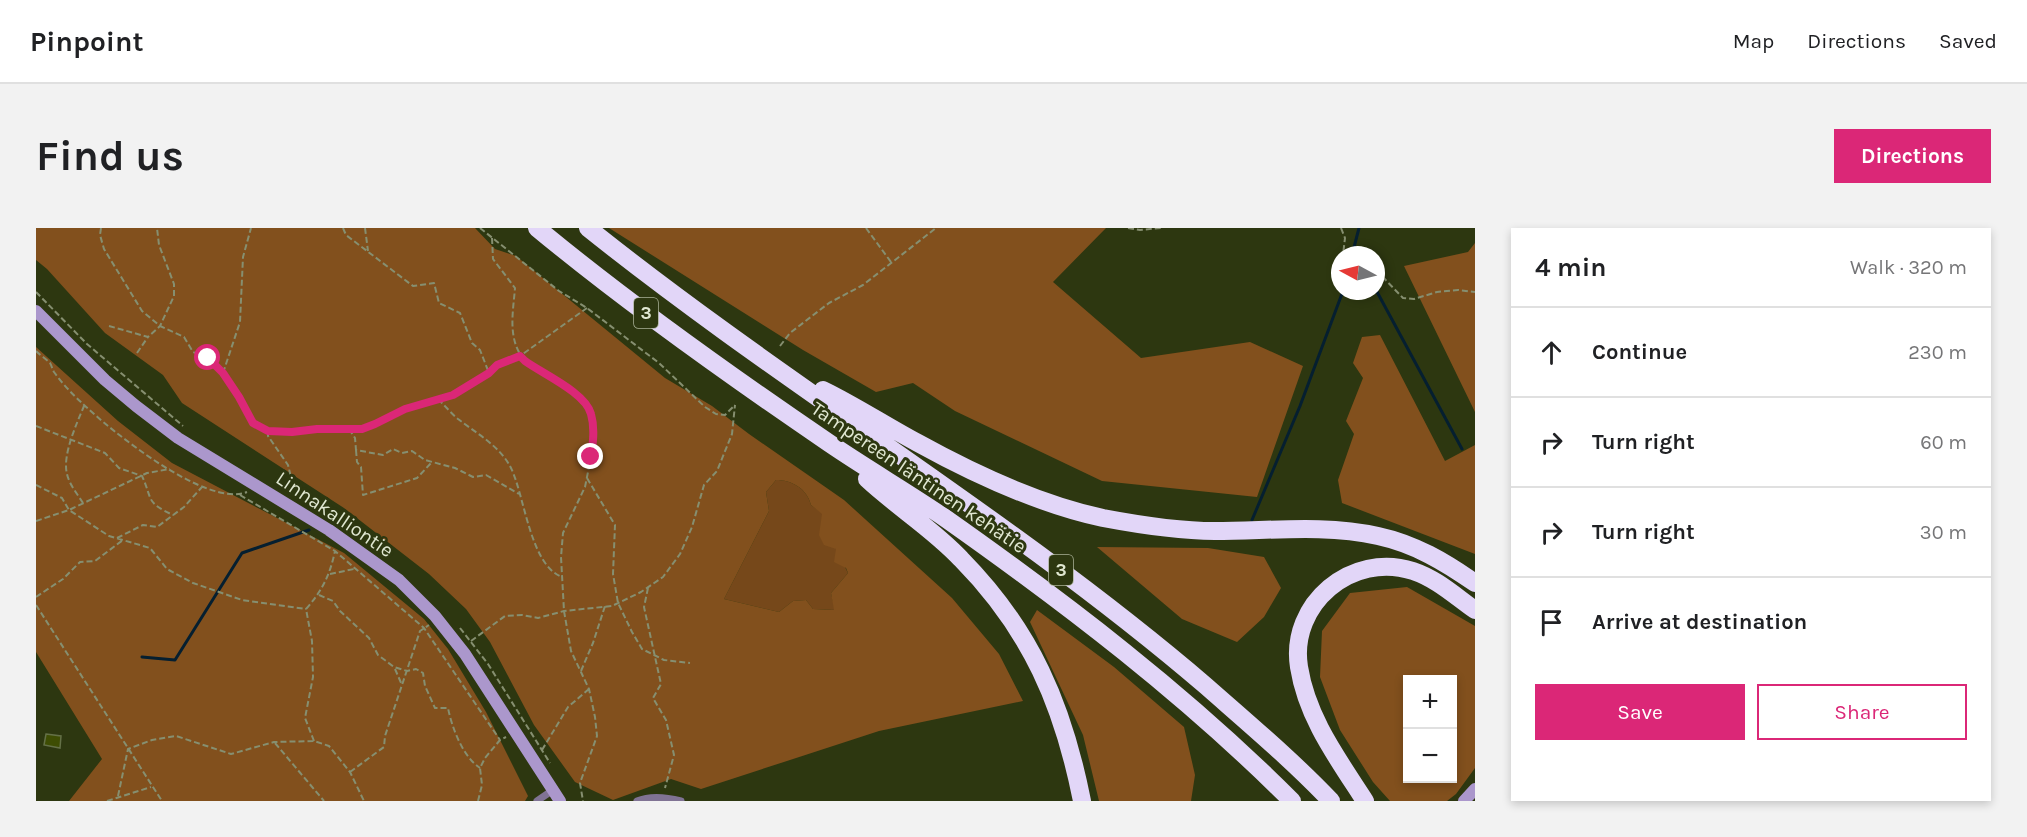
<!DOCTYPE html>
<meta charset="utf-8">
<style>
:root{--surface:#fff;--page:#f2f2f2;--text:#202124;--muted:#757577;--line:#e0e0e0;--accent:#db2777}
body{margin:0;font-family:Karla,sans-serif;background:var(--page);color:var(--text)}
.controls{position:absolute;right:18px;bottom:18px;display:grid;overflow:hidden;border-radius:0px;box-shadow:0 3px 9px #0003}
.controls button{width:54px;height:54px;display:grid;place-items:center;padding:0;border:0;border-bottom:2px solid var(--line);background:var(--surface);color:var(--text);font:30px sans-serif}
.compass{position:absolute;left:1295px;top:18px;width:54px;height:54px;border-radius:50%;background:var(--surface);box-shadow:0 3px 9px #0003;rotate:277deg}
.stop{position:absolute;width:18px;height:18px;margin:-14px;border:4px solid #db2777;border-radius:50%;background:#fff}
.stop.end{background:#db2777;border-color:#fff;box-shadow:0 2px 6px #0008}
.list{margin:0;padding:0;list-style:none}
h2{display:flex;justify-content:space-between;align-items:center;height:78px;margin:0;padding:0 24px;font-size:26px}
h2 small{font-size:20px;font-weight:400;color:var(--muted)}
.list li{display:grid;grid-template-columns:39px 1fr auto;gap:18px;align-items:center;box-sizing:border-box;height:90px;padding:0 24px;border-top:2px solid var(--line)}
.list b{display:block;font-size:22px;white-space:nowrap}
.list em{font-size:20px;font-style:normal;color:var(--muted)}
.actions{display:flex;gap:12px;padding:18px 24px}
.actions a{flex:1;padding:14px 0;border:2px solid var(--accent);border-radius:0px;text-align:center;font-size:21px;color:var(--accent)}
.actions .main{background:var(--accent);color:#fff}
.icon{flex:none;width:33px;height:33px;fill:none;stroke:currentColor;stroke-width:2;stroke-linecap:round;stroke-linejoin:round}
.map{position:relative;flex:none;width:1439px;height:573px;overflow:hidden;border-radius:0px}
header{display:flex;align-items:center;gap:36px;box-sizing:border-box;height:84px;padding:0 30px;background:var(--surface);border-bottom:2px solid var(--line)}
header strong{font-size:28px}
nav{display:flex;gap:33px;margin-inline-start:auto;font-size:21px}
.intro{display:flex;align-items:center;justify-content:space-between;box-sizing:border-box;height:144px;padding:0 36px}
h1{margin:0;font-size:42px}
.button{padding:15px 27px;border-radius:0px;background:var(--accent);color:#fff;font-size:21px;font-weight:700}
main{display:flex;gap:36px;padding:0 36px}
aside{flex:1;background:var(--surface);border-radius:0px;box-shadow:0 3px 9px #0003}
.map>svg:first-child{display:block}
</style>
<header>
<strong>Pinpoint</strong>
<nav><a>Map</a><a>Directions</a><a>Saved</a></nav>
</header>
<div class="intro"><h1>Find us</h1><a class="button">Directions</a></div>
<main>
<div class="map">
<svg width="1439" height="573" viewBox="0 0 1439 573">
<rect width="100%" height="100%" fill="#2d3710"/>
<path fill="#76481a" d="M740,252C755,252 771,260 775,277L786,285L800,321L812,345L795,365L799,382L777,381L770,372L757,373L743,384L688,371L733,283L730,264Z"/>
<path fill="#82501d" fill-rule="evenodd" d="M0,0H439L459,21L480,28L629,150L676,178L713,206L808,272L916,370L963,426L987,473L843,503L665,561L635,551L577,572L539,554L498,497L454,414L430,381L393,346L308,280L146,175L127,147L69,105L11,41L0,32ZM740,252C755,252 771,260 775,277L786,286L783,307L788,317L800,321L798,334L810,340L812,345L795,365L798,382L777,381L770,372L757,373L743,384L688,371L733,283L730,264Z
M573,0H1070L1017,54L1105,130L1214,114L1267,138L1221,269L1066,253L919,183L877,155L840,164L767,122Z
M1439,15V184L1368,38L1432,24Z
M1344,107L1409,233L1439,217V326L1306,275L1302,252L1318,206L1310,193L1327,150L1317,135L1326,109Z
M0,119L82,193L136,235L308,325L388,391L412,421L450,484L492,568L489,573H33L66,531L0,424Z
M1061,319L1172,320L1228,329L1245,360L1228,389L1201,414L1146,391Z
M1371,359L1439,398V540L1420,566L1411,573H1354L1337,554L1304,502L1284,449L1286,403L1314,365ZM1372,452H1416V550H1372Z
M1001,382L1078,439L1148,499L1159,547L1155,573H1063L1047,507L994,394Z"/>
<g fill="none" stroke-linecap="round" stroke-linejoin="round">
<path stroke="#051f30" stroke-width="3" d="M1316,27L1323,0
M1340,62L1426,221
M1216,292L1264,178L1307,63
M106,429L139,432L206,325L273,302"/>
</g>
<path fill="#3e4d03" stroke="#647047" stroke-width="1.5" d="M10,506L25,508L24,520L8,517Z"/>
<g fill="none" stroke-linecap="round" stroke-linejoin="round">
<path stroke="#868f70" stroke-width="2" stroke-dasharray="6 3" stroke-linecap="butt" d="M65,0L64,7L68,21L106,83L124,98L148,109L157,124L172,130L187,145L203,169L217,195L232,203L326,201L339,197L369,181L417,167L453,145L461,137L484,128L551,80
M307,0L310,7L377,58L398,55L403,75L424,85L436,115L444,122L453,145
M329,0L332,23
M444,0L523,63L551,80L623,135L669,179L680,186L689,187L699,177
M830,0L855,34
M1092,0L1104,2L1125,0
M1305,0L1309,10L1307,27
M456,10L457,31L479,60C477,85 471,112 489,133L542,167L555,184L558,202L555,229L549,259L527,305L525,329L528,383L535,423L553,461L559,489L561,508L544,555L547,573
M1340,42L1367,70L1378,71L1401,64L1422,62L1439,64
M0,64L51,116L147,198
M73,98L112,109L124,98L138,68V56L123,17L121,0
M744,118L754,105L793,75L827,57L900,0
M0,123C4,127 10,131 14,135C16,138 16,141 18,144C25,154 36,166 46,175C75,203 170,280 211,264
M101,125L112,109
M187,145L204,94L207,29L215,0
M402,171C409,178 415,185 422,191C440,205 464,218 475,240C489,269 494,337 526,349
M0,198L69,225L83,240L106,248C117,272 109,274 137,287
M313,201L319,210L320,222L347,227L357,221L366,225L376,223L389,232L419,240L437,249L450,247L483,266
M232,203V208L252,237L260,269
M320,222L321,234L325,239L327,267L381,250L396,234
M551,250L579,297L577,346L582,375L596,404L606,421L628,432L654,435
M0,257L26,270L33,282L73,308L114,320L131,341L157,355L206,372L270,381
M204,267L299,323L388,400L464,512
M47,275C42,267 33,256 31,246C26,227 41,195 48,178
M0,293L33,282L111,245L134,241
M81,310L107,297L121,299L148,279L166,259
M294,346L318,341
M612,360L608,379L625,456L617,470L630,492L638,527L629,560
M283,367L297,373L304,383L333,410L342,427L358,439L371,443L380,441L387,445L389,458L399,480H412C416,500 427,529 444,540
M0,369L27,351L44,334L59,333L87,312
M0,377L126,573
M424,400L452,436L514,535
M435,413L469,388L486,387L502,390L528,383L576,378L605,364L627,349L644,326L656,299L668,257L681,243L696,206L699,177
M359,441L366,457
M545,443L557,415L569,378
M278,513L269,490L277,449L276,413L270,381C286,363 294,347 299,323
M239,515L288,573
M506,522L532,479L553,461
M314,544L348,519L349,508L384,403L393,397
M82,568L92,521L116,512L140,508L195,526L238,514L278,513L293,518L314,544L328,573
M71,573L115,559
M442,573L446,557L444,540L449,530L464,512L470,509"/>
<path stroke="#807394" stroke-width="7" d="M501,573L517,562
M601,573C615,567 630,569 645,573"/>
<path stroke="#ab97cc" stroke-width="12" d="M0,83L69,152L100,178L142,210L293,302L363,352L399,388L429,426L524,573
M1428,573L1439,561"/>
<path stroke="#e2d6f8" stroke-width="18" d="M501,0C594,77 693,147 793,215C831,241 871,264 909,290C1031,376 1150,467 1256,573
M552,0C752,160 975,291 1170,458C1212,495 1256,532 1295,573
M787,162C820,178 850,198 882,215C940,247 1002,276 1067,290C1104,297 1141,303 1179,303C1233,303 1289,296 1342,308C1379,316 1409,334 1439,355
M831,251C861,279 897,301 925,331C995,402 1027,477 1046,573
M1329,573C1302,531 1271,490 1263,439C1253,376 1316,323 1377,343C1401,351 1419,368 1439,382"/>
</g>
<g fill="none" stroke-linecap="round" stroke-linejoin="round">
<path stroke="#db2777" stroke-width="8" d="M172,130L187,145L203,169L217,195L232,203L256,204L281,201H326L339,196L369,181L417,167L453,145L461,137L484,128L489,133C507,146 550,165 555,186C559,200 557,215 555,229"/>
</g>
<g text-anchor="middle" stroke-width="6" stroke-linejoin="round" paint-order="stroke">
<g fill="#2d3710" stroke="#abb398" stroke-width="1.5">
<rect x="598" y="70" width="24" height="30" rx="4.5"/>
<rect x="1013" y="327" width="24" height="30" rx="4.5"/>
</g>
<g font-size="18" font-weight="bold" fill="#e1e8d2">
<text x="610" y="91">3</text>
<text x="1025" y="348">3</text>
</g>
<g font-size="20" fill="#e1e8d2" stroke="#2d3710">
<text transform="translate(883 249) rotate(34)" y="7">Tampereen läntinen kehätie</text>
<text transform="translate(299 286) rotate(34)" y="7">Linnakalliontie</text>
</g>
</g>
</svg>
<div class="controls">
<button>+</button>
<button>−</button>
</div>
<svg class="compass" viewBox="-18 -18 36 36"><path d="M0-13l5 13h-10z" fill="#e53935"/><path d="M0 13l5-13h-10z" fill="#757577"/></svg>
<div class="stop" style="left:172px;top:130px"></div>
<div class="stop end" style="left:555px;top:229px"></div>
</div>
<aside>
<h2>4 min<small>Walk · 320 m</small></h2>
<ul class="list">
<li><svg class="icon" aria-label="ahead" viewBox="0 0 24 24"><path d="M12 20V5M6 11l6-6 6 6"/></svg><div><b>Continue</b></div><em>230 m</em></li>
<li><svg class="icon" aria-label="right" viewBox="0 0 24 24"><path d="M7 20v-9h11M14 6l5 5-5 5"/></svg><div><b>Turn right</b></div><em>60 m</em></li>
<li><svg class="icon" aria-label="right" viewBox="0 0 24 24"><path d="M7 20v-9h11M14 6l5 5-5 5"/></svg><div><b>Turn right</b></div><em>30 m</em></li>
<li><svg class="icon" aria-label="arrive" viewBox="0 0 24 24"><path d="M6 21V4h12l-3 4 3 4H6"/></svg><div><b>Arrive at destination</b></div></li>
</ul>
<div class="actions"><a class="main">Save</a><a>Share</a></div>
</aside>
</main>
